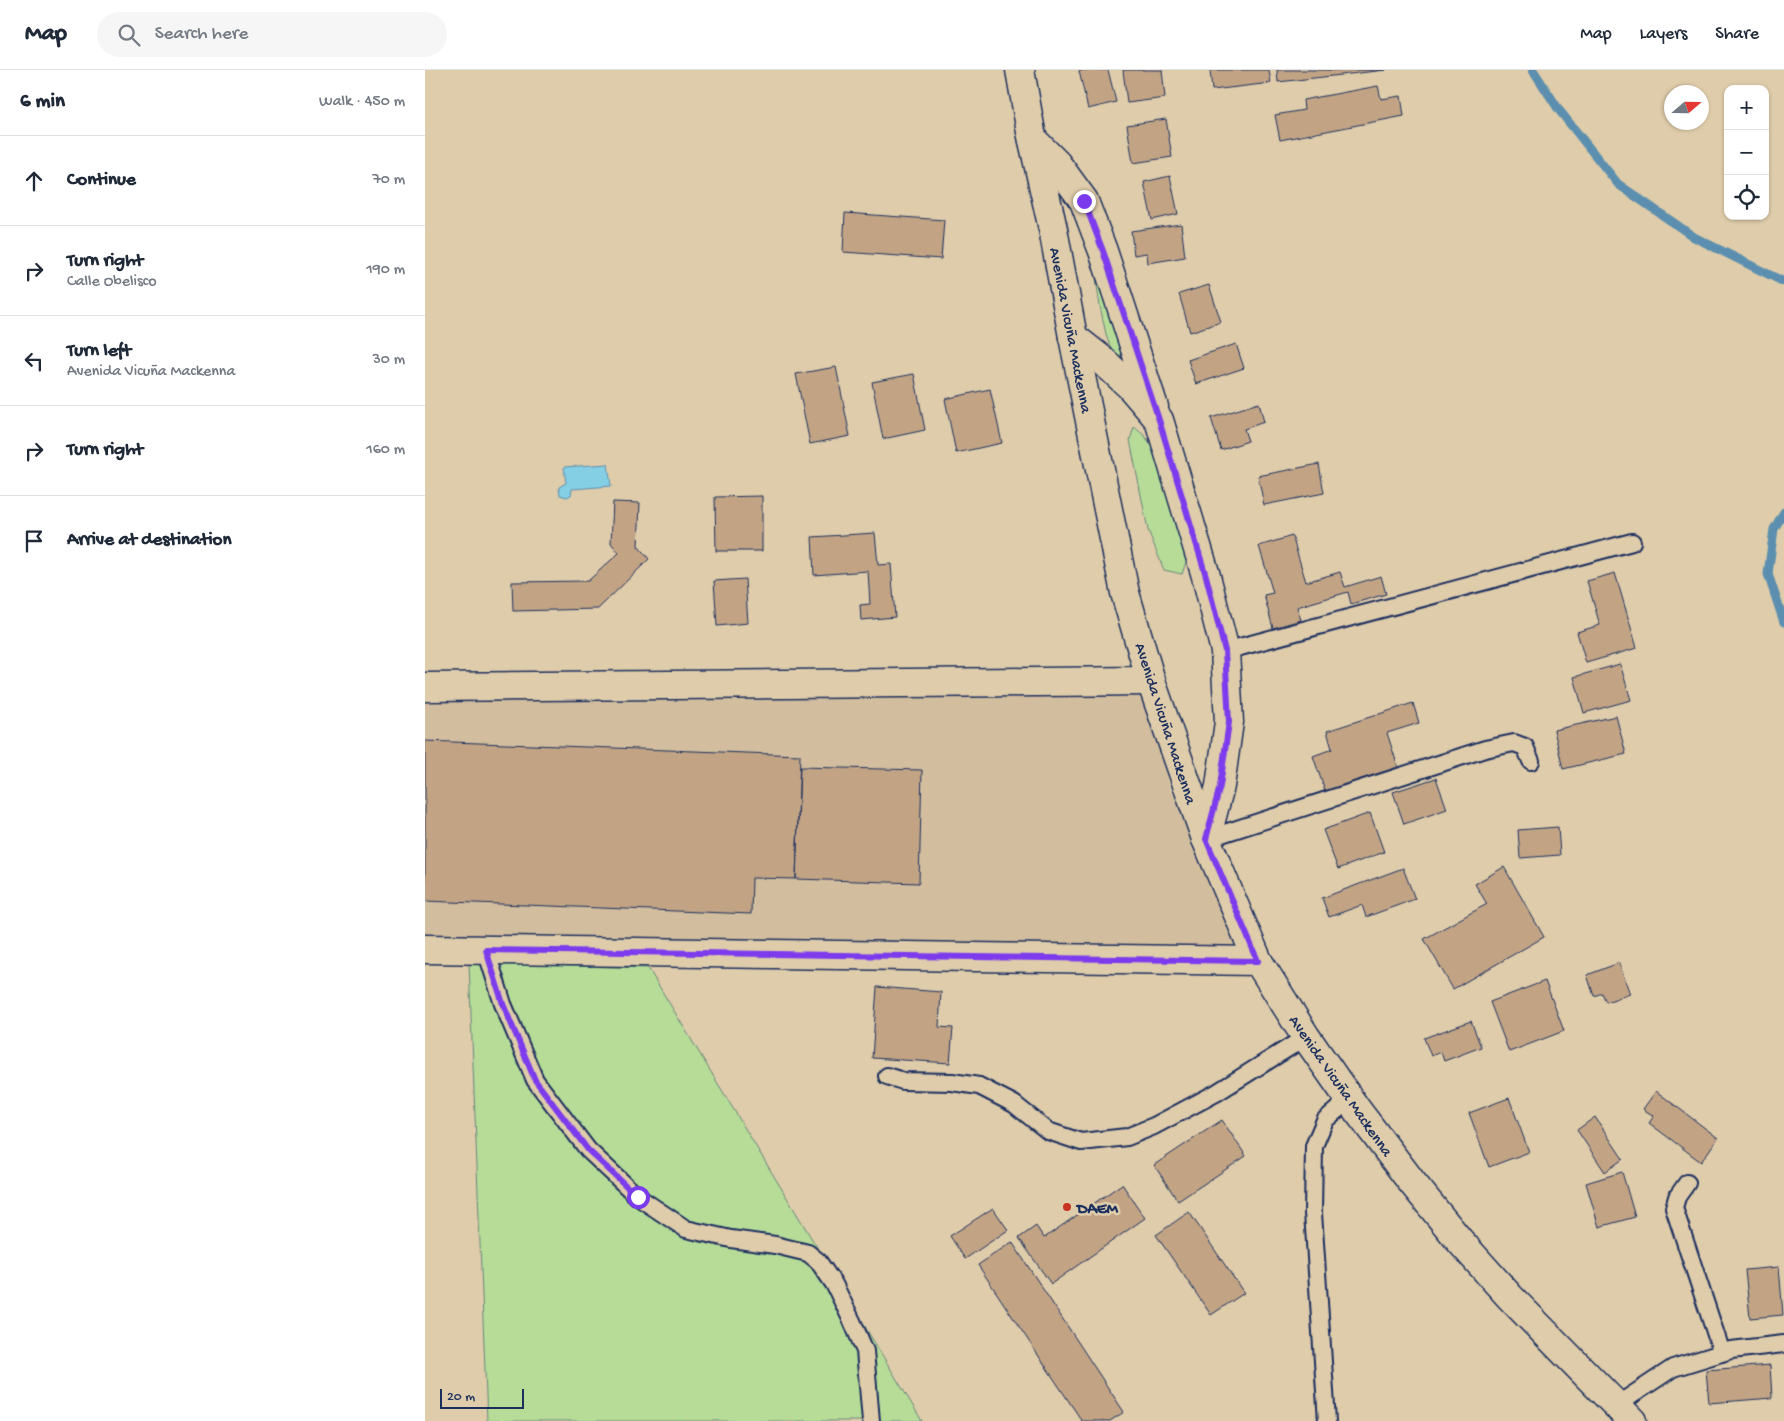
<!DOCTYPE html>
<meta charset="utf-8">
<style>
:root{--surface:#fff;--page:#f6f6f7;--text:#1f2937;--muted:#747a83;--line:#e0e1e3}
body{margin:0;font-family:"Gochi Hand",sans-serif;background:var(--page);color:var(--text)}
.controls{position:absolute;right:15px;top:15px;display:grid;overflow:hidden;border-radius:10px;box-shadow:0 1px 4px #0004}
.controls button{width:45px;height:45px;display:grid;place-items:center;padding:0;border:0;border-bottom:1px solid var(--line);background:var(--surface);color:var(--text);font:25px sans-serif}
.compass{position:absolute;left:1239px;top:15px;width:45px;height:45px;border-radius:50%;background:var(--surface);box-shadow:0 1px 4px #0004;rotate:70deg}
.scale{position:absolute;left:15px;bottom:12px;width:84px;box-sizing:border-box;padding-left:5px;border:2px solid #1b2f5e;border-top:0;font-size:14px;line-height:18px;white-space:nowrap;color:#1b2f5e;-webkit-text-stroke:4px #dfccaa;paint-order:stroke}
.stop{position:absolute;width:15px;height:15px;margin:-11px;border:4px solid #7c3aed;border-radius:50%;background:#fff}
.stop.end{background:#7c3aed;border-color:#fff;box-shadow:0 1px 5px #0008}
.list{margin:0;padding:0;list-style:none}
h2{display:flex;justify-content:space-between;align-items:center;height:65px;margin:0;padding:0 20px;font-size:21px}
h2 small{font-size:16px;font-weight:400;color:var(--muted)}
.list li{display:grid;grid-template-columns:32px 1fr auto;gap:15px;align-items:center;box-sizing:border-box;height:90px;padding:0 20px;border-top:1px solid var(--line)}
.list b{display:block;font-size:19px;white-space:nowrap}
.list p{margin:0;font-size:16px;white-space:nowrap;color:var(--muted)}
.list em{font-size:16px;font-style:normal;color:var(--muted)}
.icon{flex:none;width:28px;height:28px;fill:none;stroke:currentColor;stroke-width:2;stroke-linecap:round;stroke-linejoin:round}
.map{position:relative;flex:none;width:1359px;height:1351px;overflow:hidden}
header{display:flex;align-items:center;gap:30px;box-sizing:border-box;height:70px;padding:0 25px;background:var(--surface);border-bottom:1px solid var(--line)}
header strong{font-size:24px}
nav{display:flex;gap:28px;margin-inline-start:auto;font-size:18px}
.search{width:350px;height:45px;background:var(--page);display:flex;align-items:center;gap:12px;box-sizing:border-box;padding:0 18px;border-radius:28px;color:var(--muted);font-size:19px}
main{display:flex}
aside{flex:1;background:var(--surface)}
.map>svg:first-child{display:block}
</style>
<header>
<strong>Map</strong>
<div class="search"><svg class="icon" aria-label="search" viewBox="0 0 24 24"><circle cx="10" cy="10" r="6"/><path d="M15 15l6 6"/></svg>Search here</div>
<nav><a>Map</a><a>Layers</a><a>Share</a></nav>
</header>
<main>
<aside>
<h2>6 min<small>Walk · 450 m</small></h2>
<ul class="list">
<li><svg class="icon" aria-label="ahead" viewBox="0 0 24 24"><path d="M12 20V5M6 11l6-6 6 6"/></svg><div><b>Continue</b></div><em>70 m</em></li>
<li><svg class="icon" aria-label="right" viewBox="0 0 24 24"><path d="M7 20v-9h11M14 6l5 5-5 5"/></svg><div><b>Turn right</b><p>Calle Obelisco</p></div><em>190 m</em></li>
<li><svg class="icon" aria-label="left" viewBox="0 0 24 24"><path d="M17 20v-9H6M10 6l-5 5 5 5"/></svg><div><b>Turn left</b><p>Avenida Vicuña Mackenna</p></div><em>30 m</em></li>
<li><svg class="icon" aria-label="right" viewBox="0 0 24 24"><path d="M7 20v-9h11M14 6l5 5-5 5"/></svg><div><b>Turn right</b></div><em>160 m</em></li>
<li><svg class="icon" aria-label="arrive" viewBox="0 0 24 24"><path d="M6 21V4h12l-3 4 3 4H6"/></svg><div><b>Arrive at destination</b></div></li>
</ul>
</aside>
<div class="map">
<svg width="1359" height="1351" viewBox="0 0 1359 1351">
<rect width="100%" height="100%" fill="#dfccaa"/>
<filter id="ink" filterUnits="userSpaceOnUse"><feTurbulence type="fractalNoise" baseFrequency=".02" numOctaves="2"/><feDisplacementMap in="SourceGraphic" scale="10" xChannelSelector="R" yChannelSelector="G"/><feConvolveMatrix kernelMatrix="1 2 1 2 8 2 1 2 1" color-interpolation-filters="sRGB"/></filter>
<g filter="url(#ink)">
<path fill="#d2bd9e" d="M718,619L745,718L820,881L0,867V621Z"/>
<path fill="#b6dc98" stroke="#68867b" d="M666,175L706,296L693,287L686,279L681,264L675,236Z
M709,357L719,365L732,383L763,486L757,504L739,500L723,460L705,370Z
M44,893L223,898L497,1351H62Z"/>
<path fill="#85cfe5" stroke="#5b8faf" d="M183,394L186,416L147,419L146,425L142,427L135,425L134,417L141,413L139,397Z"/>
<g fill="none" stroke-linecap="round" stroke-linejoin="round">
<path stroke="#5b8faf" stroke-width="9" d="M1108,0L1134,40L1193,114L1269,167L1359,212
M1359,442L1349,459L1343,504L1359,552"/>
</g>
<path fill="#c2a485" stroke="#1b2f5e" d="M660,0H683L691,32L663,39L654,1Z
M698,0H737L740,28L702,33Z
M785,0H844L846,13L787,20Z
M852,0H961L853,12Z
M953,16L956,29L976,26L979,46L855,70L850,45L879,40L878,30Z
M741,49L747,87L708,93L702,55Z
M745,106L753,144L727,150L719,112Z
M420,143L519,150L516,189L418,182Z
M756,154L760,187L723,193L722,183L709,185L706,161Z
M784,215L796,252L765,262L754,224Z
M811,274L819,298L771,314L763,290Z
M411,297L425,366L385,374L371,304Z
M489,304L500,360L458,369L447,312Z
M565,319L577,373L531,383L520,329Z
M834,333L839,352L819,359L823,371L796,380L786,348Z
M894,394L899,423L839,435L833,406Z
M337,426V481H291L290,427Z
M188,432L215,433L213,476L224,489L173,539L88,541L87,512L163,511L194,483L186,473Z
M450,463L453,495L466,494L470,547L436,550L435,535L445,534L443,501L389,505L387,467Z
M867,466L881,512L915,502L920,517L956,506L961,524L926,534L923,522L872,537L876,550L848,558L839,525L848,523L834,476Z
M1190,503L1212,578L1161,593L1152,562L1175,555L1162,511Z
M320,509L323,553L292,556L289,511Z
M1195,594L1206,630L1159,643L1149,607Z
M988,633L994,653L962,663L973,697L900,721L888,686L907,679L902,661Z
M1191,646L1201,684L1138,699L1129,660Z
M0,671L375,685L371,809L327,808L326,844L0,831Z
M375,697L497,700L494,813L371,809Z
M1011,708L1022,739L979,754L968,722Z
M945,743L959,782L913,799L898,760Z
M1133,757L1135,785L1095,788L1093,760Z
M1079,797L1119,867L1028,919L999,869L1062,834L1050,814Z
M978,798L990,829L941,847L937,835L904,847L897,828Z
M1194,893L1205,924L1181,932L1177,923L1169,926L1162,905Z
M1120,911L1139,961L1084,982L1065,932Z
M452,917L516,922L514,957L528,958L525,993L447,988Z
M1046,951L1056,977L1019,991L1016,982L1006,986L999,968Z
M1231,1021L1293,1068L1276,1092L1224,1053L1229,1046L1218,1039Z
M1084,1028L1104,1082L1064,1097L1044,1043Z
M1170,1047L1198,1089L1180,1102L1152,1060Z
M797,1050L821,1086L753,1131L729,1095Z
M1197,1102L1210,1147L1174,1157L1161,1113Z
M697,1114L720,1148L626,1214L594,1168L611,1156L619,1168Z
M568,1138L583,1160L540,1189L525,1166Z
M764,1142L819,1223L786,1245L731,1165Z
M587,1172L699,1342L685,1351H657L553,1195Z
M1354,1197L1358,1245L1325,1248L1320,1200Z
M1345,1295L1347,1328L1284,1333L1281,1300Z"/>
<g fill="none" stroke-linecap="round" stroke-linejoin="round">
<defs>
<path id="service" d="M800,581L1207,472
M781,769L1060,679L1089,673L1100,677L1106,691
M61,880L78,934L110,1010L163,1080L213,1127L261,1159L306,1169L350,1175L383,1183L393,1191L409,1214L427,1251L440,1281L446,1351
M462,1006L478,1011L527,1012L554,1016L589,1034L623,1061L656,1072L702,1067L729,1056L791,1023L881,967
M1262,1113L1252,1127L1249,1138L1297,1283
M1192,1335L1248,1298L1306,1280L1359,1274
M902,1351L888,1143L889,1076L900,1050L925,1029"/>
<path id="minor" d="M608,70L632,94L659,131L678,181L729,337
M648,267L676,289L705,316L734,350L781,506L800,581L804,652L795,716L781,769
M0,617L726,611
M0,879L833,891"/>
<path id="secondary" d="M595,0L606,62L628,159L648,267L700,523L726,611L781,769L833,891L881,967L932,1040L986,1111L1034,1170L1085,1227L1207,1351"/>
</defs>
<use href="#service" stroke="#1b2f5e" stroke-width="20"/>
<use href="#minor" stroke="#1b2f5e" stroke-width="31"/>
<use href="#secondary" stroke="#1b2f5e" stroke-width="31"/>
<use href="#service" stroke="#dfccaa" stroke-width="16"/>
<use href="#minor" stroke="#dfccaa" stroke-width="28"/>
<use href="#secondary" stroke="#dfccaa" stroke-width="28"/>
</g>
</g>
<g fill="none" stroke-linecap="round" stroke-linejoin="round" filter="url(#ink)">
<path stroke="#7c3aed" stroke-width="6" d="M213,1127L163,1080L110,1010L78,934L61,880L833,891L781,769L795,716L804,652L800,581L781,506L734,350L678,181L659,131"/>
</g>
<circle fill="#c8321e" stroke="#dfccaa" stroke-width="2" cx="642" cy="1137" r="5"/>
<g text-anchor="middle" stroke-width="5" stroke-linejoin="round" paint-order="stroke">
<g font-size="16" fill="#1b2f5e" stroke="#dfccaa">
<text transform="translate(647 260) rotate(79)" y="6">Avenida Vicuña Mackenna</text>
<text transform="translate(742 653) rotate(72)" y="6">Avenida Vicuña Mackenna</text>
<text transform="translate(917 1015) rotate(55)" y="6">Avenida Vicuña Mackenna</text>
</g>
<g font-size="16" font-weight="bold" fill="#1b2f5e" stroke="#dfccaa" text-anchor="start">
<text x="652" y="1143">DAEM</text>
</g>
</g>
</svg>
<div class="controls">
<button>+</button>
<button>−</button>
<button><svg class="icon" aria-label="locate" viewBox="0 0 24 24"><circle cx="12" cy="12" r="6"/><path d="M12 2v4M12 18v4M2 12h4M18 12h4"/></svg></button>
</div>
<svg class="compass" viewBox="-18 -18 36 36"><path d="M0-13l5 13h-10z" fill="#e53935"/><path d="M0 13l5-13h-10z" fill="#747a83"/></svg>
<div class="scale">20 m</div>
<div class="stop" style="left:213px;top:1127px"></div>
<div class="stop end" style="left:659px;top:131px"></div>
</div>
</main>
